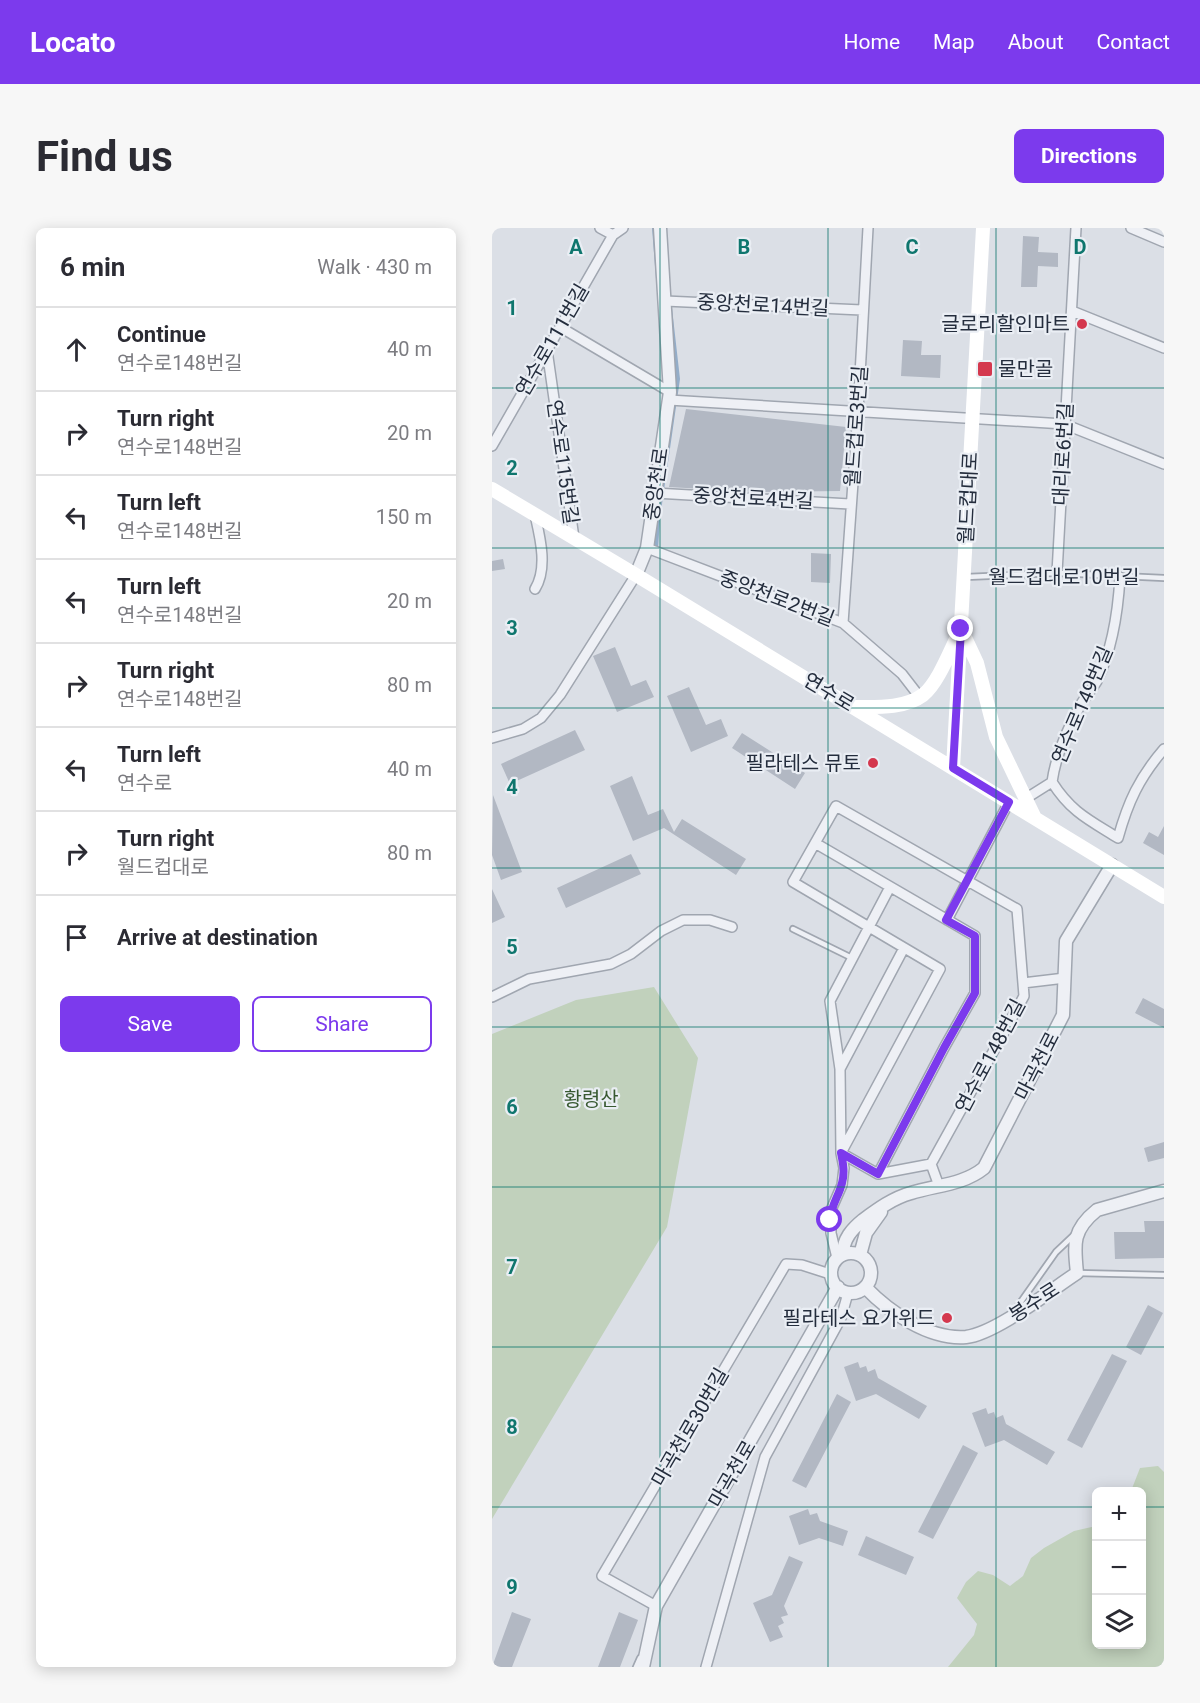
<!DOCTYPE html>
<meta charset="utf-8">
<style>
:root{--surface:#fff;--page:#f7f7f7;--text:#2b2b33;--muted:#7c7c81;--line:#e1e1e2;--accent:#7c3aed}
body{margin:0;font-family:Roboto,"Noto Sans KR",sans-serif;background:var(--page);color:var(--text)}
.controls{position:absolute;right:18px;bottom:18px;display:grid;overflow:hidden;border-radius:9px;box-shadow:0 3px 15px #0003}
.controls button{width:54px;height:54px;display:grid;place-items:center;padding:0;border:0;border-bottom:2px solid var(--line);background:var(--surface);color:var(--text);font:30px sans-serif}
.stop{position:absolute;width:18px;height:18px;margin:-14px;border:4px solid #7c3aed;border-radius:50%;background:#fff}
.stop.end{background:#7c3aed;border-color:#fff;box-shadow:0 2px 6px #0008}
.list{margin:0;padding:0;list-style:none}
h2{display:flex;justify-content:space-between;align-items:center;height:78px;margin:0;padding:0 24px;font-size:26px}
h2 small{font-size:20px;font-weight:400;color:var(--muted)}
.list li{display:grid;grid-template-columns:39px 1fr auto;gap:18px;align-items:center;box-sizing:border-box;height:84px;padding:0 24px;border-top:2px solid var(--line)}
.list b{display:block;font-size:22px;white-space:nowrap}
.list p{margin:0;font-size:20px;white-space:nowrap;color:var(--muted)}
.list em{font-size:20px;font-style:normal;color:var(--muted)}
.actions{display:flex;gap:12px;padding:18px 24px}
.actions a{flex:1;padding:14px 0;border:2px solid var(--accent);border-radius:9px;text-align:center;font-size:21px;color:var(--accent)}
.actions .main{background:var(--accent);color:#fff}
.icon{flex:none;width:33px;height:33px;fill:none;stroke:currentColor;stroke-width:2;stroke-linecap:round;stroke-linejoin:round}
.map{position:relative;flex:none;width:672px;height:1439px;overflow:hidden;border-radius:9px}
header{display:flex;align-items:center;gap:36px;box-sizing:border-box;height:84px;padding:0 30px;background:var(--accent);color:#fff}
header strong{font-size:28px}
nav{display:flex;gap:33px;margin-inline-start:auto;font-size:21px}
.intro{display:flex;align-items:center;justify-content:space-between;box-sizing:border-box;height:144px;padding:0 36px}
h1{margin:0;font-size:42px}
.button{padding:15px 27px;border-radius:9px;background:var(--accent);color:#fff;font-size:21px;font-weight:700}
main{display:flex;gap:36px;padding:0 36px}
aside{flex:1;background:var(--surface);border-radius:9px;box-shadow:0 3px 15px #0003}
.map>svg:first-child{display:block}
</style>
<header>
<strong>Locato</strong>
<nav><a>Home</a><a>Map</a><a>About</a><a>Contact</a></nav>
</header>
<div class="intro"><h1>Find us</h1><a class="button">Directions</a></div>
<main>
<aside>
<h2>6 min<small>Walk · 430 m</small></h2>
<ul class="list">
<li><svg class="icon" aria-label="ahead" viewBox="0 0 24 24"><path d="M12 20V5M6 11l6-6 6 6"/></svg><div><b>Continue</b><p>연수로148번길</p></div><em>40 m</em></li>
<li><svg class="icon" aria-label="right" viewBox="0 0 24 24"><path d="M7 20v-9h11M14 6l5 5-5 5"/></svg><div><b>Turn right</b><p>연수로148번길</p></div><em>20 m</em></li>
<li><svg class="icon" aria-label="left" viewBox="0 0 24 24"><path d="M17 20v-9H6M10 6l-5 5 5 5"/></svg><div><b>Turn left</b><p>연수로148번길</p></div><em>150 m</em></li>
<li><svg class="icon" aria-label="left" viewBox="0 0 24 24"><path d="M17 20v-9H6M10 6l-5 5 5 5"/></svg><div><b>Turn left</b><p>연수로148번길</p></div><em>20 m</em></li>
<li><svg class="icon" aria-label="right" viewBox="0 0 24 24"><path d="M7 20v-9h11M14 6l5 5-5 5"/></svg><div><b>Turn right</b><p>연수로148번길</p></div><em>80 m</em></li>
<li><svg class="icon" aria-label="left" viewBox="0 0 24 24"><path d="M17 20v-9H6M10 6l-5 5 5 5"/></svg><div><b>Turn left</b><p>연수로</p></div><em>40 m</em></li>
<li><svg class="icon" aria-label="right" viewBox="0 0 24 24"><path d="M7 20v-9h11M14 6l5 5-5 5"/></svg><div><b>Turn right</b><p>월드컵대로</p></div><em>80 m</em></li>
<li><svg class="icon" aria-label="arrive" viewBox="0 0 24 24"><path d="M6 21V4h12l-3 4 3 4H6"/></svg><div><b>Arrive at destination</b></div></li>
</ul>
<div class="actions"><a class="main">Save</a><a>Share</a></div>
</aside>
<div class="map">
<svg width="672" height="1439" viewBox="0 0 672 1439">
<rect width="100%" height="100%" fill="#dbdfe6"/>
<path fill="#c1d1bc" d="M162,759L206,830L175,999L0,1291V806L84,772Z
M666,1238L672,1244V1439H456L482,1407L485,1396L465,1370L474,1354L486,1343L501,1347L518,1358L531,1348L539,1330L552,1320L582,1303L604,1298V1416H650V1264L639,1263L648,1240Z"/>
<path fill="#93adc9" d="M160,0H173L176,45L188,151L168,290L166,322L151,321L162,255L172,153Z"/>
<path fill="#b2b8c3" d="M531,8L547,9L546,24L566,25V39L546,38L545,59H529Z
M411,112L430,113L429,127H449L448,150L409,148Z
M194,181L354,199L348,263L261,264L177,259Z
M319,325L339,326L338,355L319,354Z
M11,331L13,341L0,343V333Z
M123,419L139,458L154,452L162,469L125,484L101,428Z
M197,459L214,497L229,491L236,508L199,524L175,468Z
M83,502L93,522L18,556L9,536Z
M250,505L313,545L303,561L240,520Z
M140,548L156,587L171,581L182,604L190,591L254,631L244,647L172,600L141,613L118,558Z
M1,567L30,644L9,652L0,627Z
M672,598V627L651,615L657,604L666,609Z
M139,626L149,646L74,680L65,660Z
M0,661L13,689L0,695Z
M651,770L672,781V800L643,785Z
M672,914V930L656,934L652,920Z
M652,993H672V1030L623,1031L622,1004H653Z
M656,1077L671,1085L649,1127L634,1119Z
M620,1126L635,1133L590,1220L575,1212Z
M366,1134L368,1140L374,1138L376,1144L383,1141L386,1150L435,1178L427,1191L384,1166L364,1173L352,1139Z
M345,1166L359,1174L314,1260L300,1253Z
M494,1180L496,1186L502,1184L504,1190L511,1187L514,1196L563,1224L555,1237L512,1212L493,1219L480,1185Z
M471,1217L486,1225L441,1311L426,1304Z
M316,1281L318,1287L325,1285L328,1293L356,1303L351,1318L327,1310L307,1317L297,1288Z
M374,1308L422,1329L414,1347L366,1327Z
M297,1328L311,1334L292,1378L296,1387L289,1389L292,1395L286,1398L291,1409L278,1414L261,1375L280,1367Z
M20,1384L39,1391L20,1439H0Z
M127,1384L146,1392L128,1439H106Z"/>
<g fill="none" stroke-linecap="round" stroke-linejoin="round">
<defs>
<path id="service" d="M474,349L565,345L672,350
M301,701L360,730
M585,1045L672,1047
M523,1082L564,1024L582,1007
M144,1439L148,1430"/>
<path id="minor" d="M108,0L121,7
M639,0L672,14
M173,73L370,82
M580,83L672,120
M68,99L178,164
M55,122L82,310
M177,172L572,196L672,236
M0,218L121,7L131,0
M163,265L358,276
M155,320L351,395L410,446L427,468
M565,345L584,0
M628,349C626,384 621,420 605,453C600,461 594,468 589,476C575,501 564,526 560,554C579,584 597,592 626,610C636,574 647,550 672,521
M43,361C56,340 48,309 43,287
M351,395L366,184L376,0
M0,510L31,501L49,490L68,467L144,347
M533,571L560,554
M344,578L525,681L532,768L439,936L386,946L349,925L448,741L301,654Z
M323,615L483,708V765L452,820L386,946
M455,692L517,574
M531,755L573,750
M0,769L37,751L119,736L139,726L169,703L191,692H218L240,699
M348,841L412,720
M439,936L447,958
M345,1030L339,1005V982L350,957L352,940L349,925L348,841L338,773L398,659
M164,1378L110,1348L294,1036L310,1037L338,1046
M214,1439L273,1229L349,1090L356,1065"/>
<path id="tertiary" d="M144,347L155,320L178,164L168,0
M339 1045a20 20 0 1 1 40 0a20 20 0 1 1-40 0Z
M351,1026C351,1011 360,1001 371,992C386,981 401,970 419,965C444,957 471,957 492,940L571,787L574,713L620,637
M368,1027L374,1005L389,984
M373,1059C397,1084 437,1112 474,1109C503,1106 559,1062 585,1045C582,1016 580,1002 605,982L672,963
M151,1439L164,1378L346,1059"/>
</defs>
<use href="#service" stroke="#a0a6b0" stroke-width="8"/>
<use href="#minor" stroke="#a0a6b0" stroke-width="12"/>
<use href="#tertiary" stroke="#a0a6b0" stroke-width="15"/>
<use href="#service" stroke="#eef0f5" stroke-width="4.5"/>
<use href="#minor" stroke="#eef0f5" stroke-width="9"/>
<use href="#tertiary" stroke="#eef0f5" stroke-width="12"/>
<path stroke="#fff" stroke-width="14" d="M0,261L144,347L672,669
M470,403L485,435L504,509L542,588
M361,479C384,479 412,481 431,467C446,455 458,423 467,405
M461,540L491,0"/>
</g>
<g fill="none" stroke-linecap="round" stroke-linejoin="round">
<path stroke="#7c3aed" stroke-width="8" d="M338,992C339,977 347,968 350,955C353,944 351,935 349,925L386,946L452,820L483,765V708L454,692L517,574L461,540L469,401"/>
</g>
<path fill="none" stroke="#0f766e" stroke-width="1.5" stroke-opacity="0.55" d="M168,0V1439M336,0V1439M504,0V1439M0,160H672M0,320H672M0,480H672M0,640H672M0,799H672M0,959H672M0,1119H672M0,1279H604M650,1279H672"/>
<g fill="#d4384e" stroke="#eaeef4" stroke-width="2">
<circle cx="590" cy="96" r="6"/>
<rect x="485" y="133" width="16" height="16" rx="3"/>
<circle cx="381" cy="535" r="6"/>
<circle cx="455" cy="1090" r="6"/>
</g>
<g text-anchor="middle" stroke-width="4.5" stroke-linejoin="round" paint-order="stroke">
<g font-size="20" fill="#242d3d" stroke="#eaeef4">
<text transform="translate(271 77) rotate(3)" y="7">중앙천로14번길</text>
<text transform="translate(60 112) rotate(-60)" y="7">연수로111번길</text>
<text transform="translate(364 198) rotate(-86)" y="7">월드컵로3번길</text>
<text transform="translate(571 226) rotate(-87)" y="7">대리로6번길</text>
<text transform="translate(71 234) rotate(82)" y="7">연수로115번길</text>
<text transform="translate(164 256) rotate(-82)" y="7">중앙천로</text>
<text transform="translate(261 270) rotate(3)" y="7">중앙천로4번길</text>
<text transform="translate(476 270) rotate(-87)" y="7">월드컵대로</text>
<text x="572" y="356">월드컵대로10번길</text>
<text transform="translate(285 370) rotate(21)" y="7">중앙천로2번길</text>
<text transform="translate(337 464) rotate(31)" y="7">연수로</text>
<text transform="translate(590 477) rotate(-67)" y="7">연수로149번길</text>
<text transform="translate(498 828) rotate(-62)" y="7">연수로148번길</text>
<text transform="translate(545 838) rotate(-63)" y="7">마곡천로</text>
<text transform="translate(542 1074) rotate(-33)" y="7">봉수로</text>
<text transform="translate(198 1199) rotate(-60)" y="7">마곡천로30번길</text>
<text transform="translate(240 1246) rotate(-60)" y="7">마곡천로</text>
</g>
<g font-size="20" fill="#242d3d" stroke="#eaeef4" text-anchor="end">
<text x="578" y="103">글로리할인마트</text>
<text x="506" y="148" text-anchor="start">물만골</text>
<text x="369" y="542">필라테스 뮤토</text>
<text x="443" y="1097">필라테스 요가위드</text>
</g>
<g font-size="20" fill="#385931" stroke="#eaeef4">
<text x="99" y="878">황령산</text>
</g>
</g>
<g font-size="20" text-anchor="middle" font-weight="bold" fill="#0f766e" stroke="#eaeef4" stroke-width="4.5" stroke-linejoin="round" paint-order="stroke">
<text x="84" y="26">A</text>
<text x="252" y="26">B</text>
<text x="420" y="26">C</text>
<text x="588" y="26">D</text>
<text x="20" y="87">1</text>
<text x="20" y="247">2</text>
<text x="20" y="407">3</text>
<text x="20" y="566">4</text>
<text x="20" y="726">5</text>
<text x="20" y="886">6</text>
<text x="20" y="1046">7</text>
<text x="20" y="1206">8</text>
<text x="20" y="1366">9</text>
</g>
</svg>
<div class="controls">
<button>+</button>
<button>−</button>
<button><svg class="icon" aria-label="layers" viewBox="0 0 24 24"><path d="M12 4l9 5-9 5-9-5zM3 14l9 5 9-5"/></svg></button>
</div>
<div class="stop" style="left:338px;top:992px"></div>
<div class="stop end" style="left:469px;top:401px"></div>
</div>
</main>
